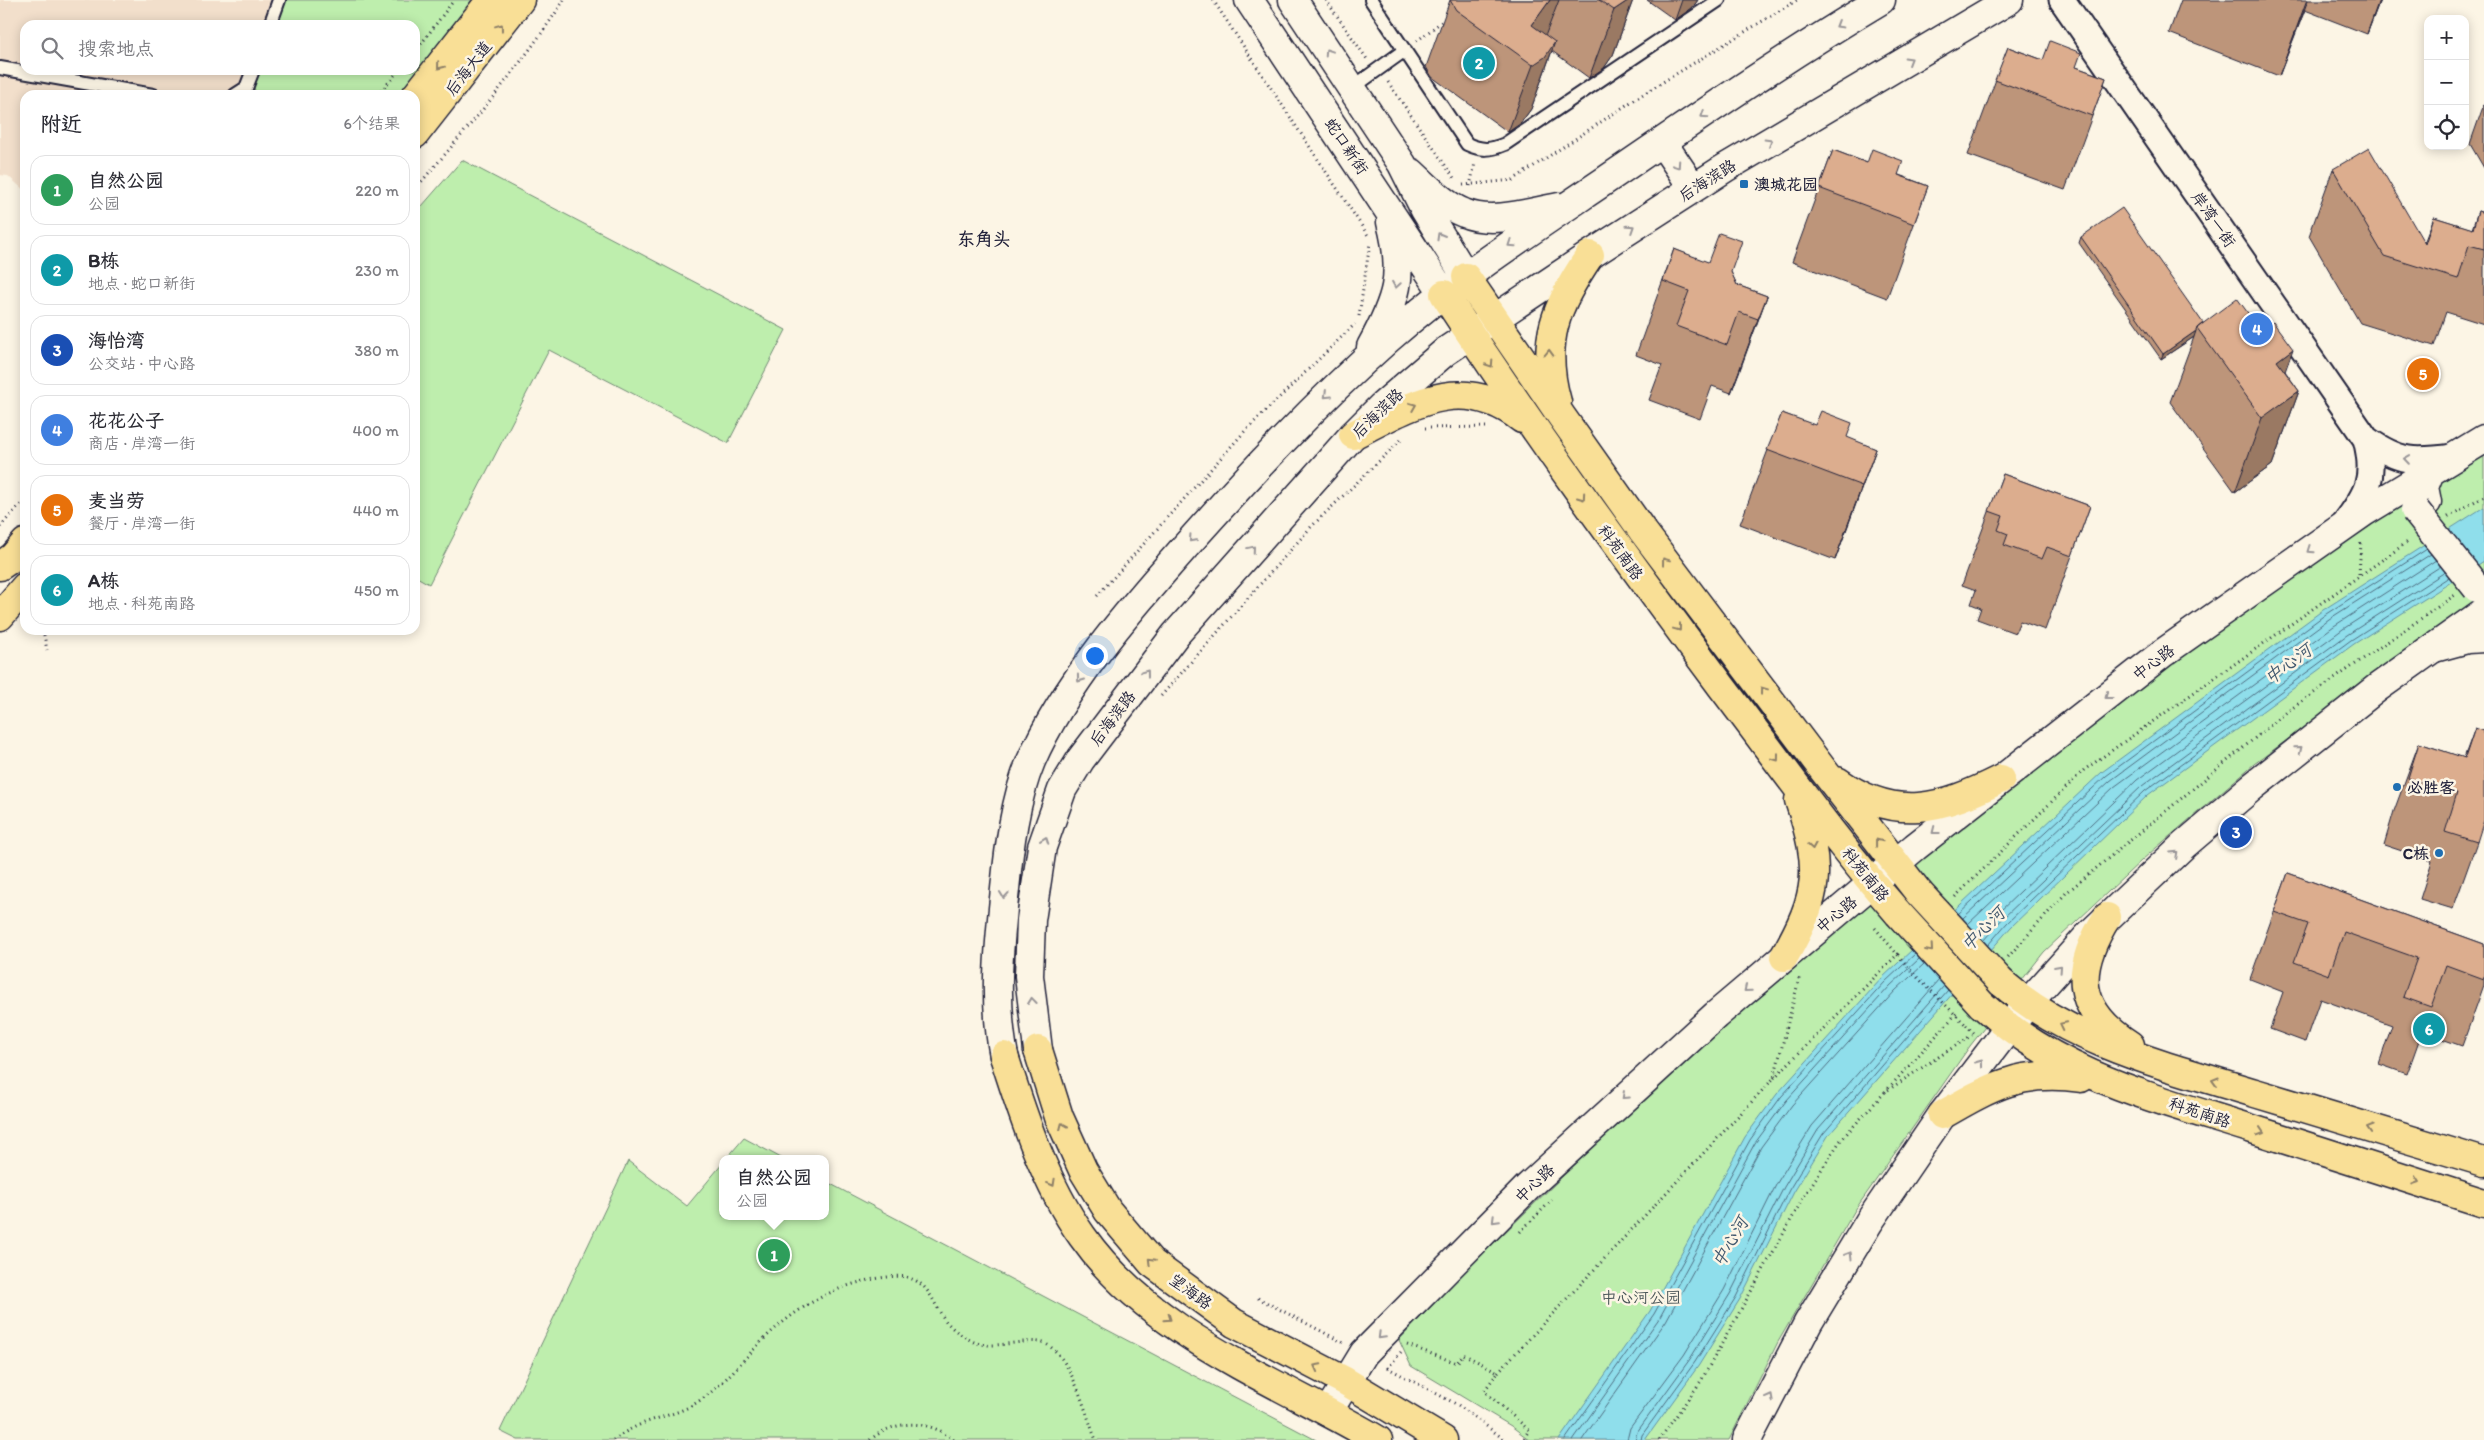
<!DOCTYPE html>
<html lang="zh">
<meta charset="utf-8">
<style>
:root{--surface:#fff;--page:#f7f7f7;--text:#2b2b33;--muted:#7c7c81;--line:#e1e1e2;--accent:#0b8043}
body{margin:0;font-family:Itim,"LXGW WenKai TC",sans-serif;background:var(--page);color:var(--text)}
.controls{position:absolute;right:15px;top:15px;display:grid;overflow:hidden;border-radius:10px;box-shadow:0 2px 12px #0003}
.controls button{width:45px;height:45px;display:grid;place-items:center;padding:0;border:0;border-bottom:1px solid var(--line);background:var(--surface);color:var(--text);font:25px sans-serif}
.you{position:absolute;left:1094px;top:655px;width:18px;height:18px;margin:-12px;border:4px solid #fff;border-radius:50%;background:#1a73e8;box-shadow:0 0 0 8px #1a73e833}
.badge{display:grid;place-items:center;width:32px;height:32px;border-radius:50%;background:var(--accent);color:#fff;font-size:16px;font-weight:700}
.pin{position:absolute;translate:-50% -50%;border:2px solid #fff;box-shadow:0 1px 5px #0006}
.popup{position:absolute;left:719px;top:1155px;width:110px;height:65px;box-sizing:border-box;display:grid;place-content:center;border-radius:10px;background:var(--surface);filter:drop-shadow(0 1px 4px #0005);font-size:16px;white-space:nowrap;color:var(--muted)}
.popup b{font-size:19px;color:var(--text)}
.popup::after{content:'';position:absolute;left:50%;top:100%;margin-left:-10px;border:10px solid transparent;border-top-color:var(--surface)}
.list{margin:0;padding:0;list-style:none}
h2{display:flex;justify-content:space-between;align-items:center;height:65px;margin:0;padding:0 20px;font-size:21px}
h2 small{font-size:16px;font-weight:400;color:var(--muted)}
.list li{display:grid;grid-template-columns:32px 1fr auto;gap:15px;align-items:center;box-sizing:border-box;height:70px;margin:0 10px 10px;padding:0 10px;border:1px solid var(--line);border-radius:15px}
.list b{display:block;font-size:19px;white-space:nowrap}
.list p{margin:0;font-size:16px;white-space:nowrap;color:var(--muted)}
.list em{font-size:16px;font-style:normal;color:var(--muted)}
.icon{flex:none;width:28px;height:28px;fill:none;stroke:currentColor;stroke-width:2;stroke-linecap:round;stroke-linejoin:round}
.map{position:relative;flex:none;width:2484px;height:1440px;overflow:hidden}
.search{position:absolute;background:var(--surface);box-shadow:0 2px 12px #0003;left:20px;top:20px;width:400px;height:55px;display:flex;align-items:center;gap:12px;box-sizing:border-box;padding:0 18px;border-radius:15px;color:var(--muted);font-size:19px}
.panel{position:absolute;background:var(--surface);box-shadow:0 2px 12px #0003;left:20px;top:90px;width:400px;height:545px;border-radius:15px}
.map>svg:first-child{display:block}
</style>
<div class="map">
<svg width="2484" height="1440" viewBox="0 0 2484 1440">
<rect width="100%" height="100%" fill="#fcf5e5"/>
<filter id="ink" filterUnits="userSpaceOnUse"><feTurbulence type="fractalNoise" baseFrequency=".02" numOctaves="2"/><feDisplacementMap in="SourceGraphic" scale="10" xChannelSelector="R" yChannelSelector="G"/><feConvolveMatrix kernelMatrix="1 2 1 2 8 2 1 2 1" color-interpolation-filters="sRGB"/></filter>
<g filter="url(#ink)">
<path fill="#f2dfcb" d="M0,0H337L339,25H25V70H299L277,95H25V191L8,176L0,175Z"/>
<path fill="#beeead" stroke="#708874" d="M273,0H472L412,82L400,95H257L246,70H415V25H263Z
M462,160L786,330L728,443L549,350L429,584L415,576V214Z
M2484,456V601L2375,676L2254,764L2142,860L2044,952L1970,1046L1855,1210L1778,1342L1729,1440H1530L1511,1426L1411,1366L1399,1340L1466,1270L1563,1176L1706,1041L1943,840L2212,633L2385,516Z
M744,1138L783,1159H726Z
M628,1161L687,1206L723,1163V1216H825V1181L1316,1440H518L500,1431Z"/>
<path fill="#8fdeeb" stroke="#6393a5" d="M2484,507V561L2354,644L2148,795L2011,927L1828,1136L1794,1192L1740,1299L1699,1365L1645,1440H1559L1650,1311L1745,1137L1777,1094L1882,978L2102,772L2323,610Z"/>
<g fill="none" stroke-linecap="round" stroke-linejoin="round">
<path stroke="#4e6d81" stroke-width="1" d="M1958,914L2106,776L2326,614L2427,549
M1963,918L2110,781L2329,619L2431,554
M1968,924L2114,787L2334,626L2436,560
M1978,935L1998,913L2137,780L2343,629L2441,566
M1983,941L2003,918L2142,786L2347,635L2445,572
M1988,945L2007,923L2145,791L2351,640L2449,577
M1565,1440L1654,1314L1750,1140L1781,1097L1885,982L1915,954
M1573,1440L1660,1317L1755,1143L1786,1101L1890,986L1919,959
M1582,1440L1666,1321L1761,1147L1792,1105L1895,991L1924,964
M1627,1440L1630,1428L1684,1355L1724,1290L1777,1183L1812,1126L1939,980
M1635,1440L1637,1432L1690,1359L1730,1294L1784,1187L1818,1130L1944,986
M1641,1440L1642,1435L1695,1362L1736,1297L1789,1190L1823,1134L1948,990"/>
<defs>
<path id="service" d="M1371,0L1467,144C1482,151 1491,150 1505,144L1719,0
M270,25L279,0
M0,68L153,95
M1352,88L1405,50
M235,95L246,88L253,70"/>
<path id="minor" d="M2062,0L2366,439C2400,463 2414,462 2454,457
M2345,523C2368,493 2376,477 2366,439"/>
<path id="tertiary" d="M2434,648L2467,639L2484,638"/>
<path id="secondary" d="M1249,0L1444,294
M1293,0L1402,164L1425,210L1466,277
M1662,142L1693,188
M1412,173C1427,187 1445,206 1464,213C1492,225 1531,212 1559,207
M1371,347C1397,299 1405,276 1391,222
M2427,502L2424,487L2430,472
M1038,1050L1029,976L1031,920L1042,847L1062,790L1081,759L1176,634L1353,435L1382,406L1446,351L1590,255L1725,168L2009,0
M1004,1056C993,1000 999,946 1005,889C1009,848 1015,799 1031,761C1064,685 1130,609 1184,548C1249,475 1315,404 1388,339C1456,279 1532,230 1606,180C1697,118 1787,56 1881,0
M1328,1412L1364,1353L1528,1187L1716,1015L1915,847L2163,653L2364,512L2484,439
M1747,1440L1808,1323L1869,1222L1942,1115L2027,1004L2089,935L2184,845L2252,787L2377,688L2484,612"/>
<path id="primary" d="M415,97L491,0
M415,134L520,0
M1466,277L1562,417L1642,530L1824,771L1919,893
M1444,294C1532,429 1626,558 1722,687C1780,763 1835,841 1898,913
M1557,402C1540,341 1556,305 1590,255
M1353,435C1412,405 1462,372 1522,419
M0,566L13,557L25,543
M0,616L25,587
M1837,781C1896,823 1941,809 2001,779
M2107,917C2074,970 2074,1009 2130,1045
M1784,957C1820,894 1822,869 1799,800
M2001,982C2072,1044 2167,1066 2255,1093C2332,1116 2408,1139 2484,1162
M1981,1004C2059,1075 2151,1097 2249,1128C2328,1153 2406,1178 2484,1203
M1038,1050L1059,1117L1083,1170L1108,1211L1152,1263L1234,1323L1345,1381L1443,1440
M1004,1056C1023,1116 1045,1184 1082,1236C1151,1335 1278,1381 1378,1440
M1942,1115C1992,1086 2022,1069 2081,1078"/>
</defs>
<use href="#service" stroke="#22223b" stroke-width="16"/>
<use href="#minor" stroke="#22223b" stroke-width="29"/>
<use href="#tertiary" stroke="#22223b" stroke-width="31"/>
<use href="#secondary" stroke="#22223b" stroke-width="31"/>
<use href="#primary" stroke="#22223b" stroke-width="31"/>
<path stroke="#22223b" stroke-width="3" stroke-dasharray="1 4" stroke-linecap="butt" d="M1213,0L1369,237
M1326,0L1367,59
M1417,41L1445,19
M415,52L454,0
M1388,82L1454,178
M378,95L399,70
M1463,185L1513,180L1640,96L1797,0
M1470,186L1475,163
M415,189C468,128 520,68 564,0
M1359,316L1370,243
M1425,428L1489,427
M2448,517L2484,496
M0,527L25,499
M2359,574L2361,543
M1097,596L1245,431L1355,324
M43,630L47,650
M1161,696L1311,527L1403,438
M1955,897L2084,770L2409,541
M2008,957L2066,893L2288,711L2455,595
M1966,1025L1974,1033
M1774,1078L1901,951
M1885,1092L1957,1013
M1520,1232L1552,1200
M1258,1298L1344,1343
M1407,1345L1457,1363L1463,1354L1498,1372L1484,1391L1529,1430L1523,1440
M1401,1352L1388,1368L1458,1405L1505,1440
M1498,1372L1774,1078L1800,975
M613,1440C620,1436 626,1431 633,1428C654,1417 679,1415 699,1401C726,1383 744,1358 767,1336C796,1309 830,1288 869,1280C879,1278 895,1275 906,1277C930,1283 932,1302 945,1320C952,1329 962,1336 972,1341C989,1349 1006,1343 1024,1342C1032,1341 1043,1341 1049,1346C1074,1363 1085,1413 1096,1440
M870,1440C895,1419 929,1419 954,1440
M1659,1440L1701,1381L1805,1195L1840,1141L1885,1092L1972,1035"/>
<use href="#service" stroke="#fcf5e5" stroke-width="12"/>
<use href="#minor" stroke="#fcf5e5" stroke-width="25"/>
<use href="#tertiary" stroke="#fcf5e5" stroke-width="28"/>
<use href="#secondary" stroke="#fcf5e5" stroke-width="28"/>
<use href="#primary" stroke="#f9df96" stroke-width="28"/>
<defs>
<path id="secondary-bridge" d="M2415,510L2477,588"/>
<path id="primary-bridge" d="M1919,893L2001,982
M1898,913L1981,1004"/>
</defs>
<use href="#secondary-bridge" stroke="#22223b" stroke-width="31" stroke-linecap="butt"/>
<use href="#primary-bridge" stroke="#22223b" stroke-width="31" stroke-linecap="butt"/>
<path stroke="#22223b" stroke-width="3" stroke-dasharray="1 4" stroke-linecap="butt" d="M1875,928L1914,974L1966,1025"/>
<use href="#secondary-bridge" stroke="#fcf5e5" stroke-width="28"/>
<use href="#primary-bridge" stroke="#f9df96" stroke-width="28"/>
</g>
<path fill="#bd957a" stroke="#22223b" d="M1450,0H1633L1613,55L1604,68L1589,78L1552,51L1531,109L1520,124L1508,132L1432,77L1426,67Z
M1647,0H1698L1692,8L1675,20Z
M2181,0H2380L2367,34L2305,10L2279,76L2169,33Z
M2008,47L2043,60L2076,67L2106,78L2065,190L1968,155Z
M2484,104V168L2470,144Z
M1833,150L1928,186L1887,298L1792,262Z
M2333,169L2424,243L2434,217L2472,229L2478,211L2484,213V324L2446,312L2434,346L2360,323L2309,236Z
M2081,237L2203,323L2285,371L2299,391L2272,465L2235,492L2170,402L2194,337L2161,359L2079,243Z
M1674,249L1731,272L1737,285L1767,296L1731,393L1712,386L1700,419L1649,400L1662,365L1636,355Z
M1782,413L1876,449L1835,560L1740,524Z
M2003,474L2090,506L2045,630L2020,621L2015,633L1977,619L1981,608L1971,604L1976,590L1962,585Z
M2475,728L2477,842L2453,909L2420,899L2432,861L2384,845L2394,811L2419,743L2464,758Z
M2288,873L2484,944V985L2462,1046L2422,1032L2407,1074L2379,1064L2392,1025L2320,999L2305,1042L2270,1029L2283,992L2250,979Z"/>
<path fill="#9a7963" stroke="#22223b" d="M1550,0H1559L1542,44L1532,25Z
M1629,0H1633L1613,55L1604,68L1589,78L1614,10Z
M1682,0H1698L1692,8L1675,20Z
M2307,0H2308L2279,76L2306,2Z
M2379,0H2380L2367,34Z
M1555,42L1531,109L1520,124L1508,132L1533,65Z
M1767,296L1740,370L1731,393L1758,319Z
M2196,331L2194,337L2161,359L2163,354Z
M2293,349L2271,411L2299,391L2272,465L2235,492L2262,418L2277,361Z
M1876,449L1849,523L1835,560L1862,486Z"/>
<path fill="#dcad8e" stroke="#22223b" d="M1450,0H1550L1532,25L1555,42L1545,57L1533,65L1456,10Z
M1599,0H1629L1614,10Z
M2050,41L2081,53L2076,67L2106,78L2092,116L1995,80L2008,47L2043,60Z
M2369,148L2425,244L2434,217L2473,229L2478,211L2484,213V249L2469,245L2458,279L2384,256L2333,169Z
M1872,149L1903,161L1898,175L1928,186L1914,224L1819,188L1833,150L1867,163Z
M2122,208L2203,323L2197,328L2196,331L2163,354L2081,237Z
M1719,233L1742,241L1731,272L1737,285L1767,296L1758,319L1739,312L1727,345L1676,326L1689,291L1663,281L1674,249L1708,262Z
M2237,298L2261,331L2273,322L2293,349L2277,361L2299,391L2262,418L2197,328Z
M1821,411L1852,423L1847,437L1876,449L1862,486L1767,450L1782,413L1815,425Z
M2003,474L2090,506L2072,556L2047,547L2042,559L2004,545L2008,534L1998,530L2003,516L1989,511Z
M2475,728L2484,731V820L2477,842L2445,832L2457,793L2408,778L2419,743L2465,758Z
M2288,873L2484,944V979L2446,965L2431,1007L2403,997L2417,958L2344,932L2329,975L2294,962L2308,924L2274,912Z"/>
<defs><path id="oneway-chevron" d="M-2-3.5L2.5 0L-2 3.5" fill="none" stroke-width="1.6" stroke-linecap="round" stroke-linejoin="round" transform="scale(1.25)"/></defs>
<g stroke="#9a9698">
<use href="#oneway-chevron" transform="translate(1839 25) rotate(149)"/>
<use href="#oneway-chevron" transform="translate(1328 52) rotate(-124)"/>
<use href="#oneway-chevron" transform="translate(1909 60) rotate(-31)"/>
<use href="#oneway-chevron" transform="translate(1704 115) rotate(147)"/>
<use href="#oneway-chevron" transform="translate(1769 142) rotate(-31)"/>
<use href="#oneway-chevron" transform="translate(1677 165) rotate(56)"/>
<use href="#oneway-chevron" transform="translate(1631 228) rotate(-33)"/>
<use href="#oneway-chevron" transform="translate(1440 236) rotate(-120)"/>
<use href="#oneway-chevron" transform="translate(1511 244) rotate(146)"/>
<use href="#oneway-chevron" transform="translate(1396 285) rotate(99)"/>
<use href="#oneway-chevron" transform="translate(1327 395) rotate(137)"/>
<use href="#oneway-chevron" transform="translate(2407 459) rotate(-172)"/>
<use href="#oneway-chevron" transform="translate(1192 539) rotate(132)"/>
<use href="#oneway-chevron" transform="translate(1252 549) rotate(-50)"/>
<use href="#oneway-chevron" transform="translate(2310 550) rotate(145)"/>
<use href="#oneway-chevron" transform="translate(1146 673) rotate(-53)"/>
<use href="#oneway-chevron" transform="translate(1080 679) rotate(126)"/>
<use href="#oneway-chevron" transform="translate(2108 696) rotate(142)"/>
<use href="#oneway-chevron" transform="translate(2299 749) rotate(-39)"/>
<use href="#oneway-chevron" transform="translate(1935 831) rotate(142)"/>
<use href="#oneway-chevron" transform="translate(1045 840) rotate(-71)"/>
<use href="#oneway-chevron" transform="translate(2175 854) rotate(-43)"/>
<use href="#oneway-chevron" transform="translate(1004 895) rotate(96)"/>
<use href="#oneway-chevron" transform="translate(2059 968) rotate(-48)"/>
<use href="#oneway-chevron" transform="translate(1747 989) rotate(140)"/>
<use href="#oneway-chevron" transform="translate(1032 1001) rotate(-96)"/>
<use href="#oneway-chevron" transform="translate(1980 1063) rotate(-54)"/>
<use href="#oneway-chevron" transform="translate(1625 1096) rotate(138)"/>
<use href="#oneway-chevron" transform="translate(1495 1220) rotate(135)"/>
<use href="#oneway-chevron" transform="translate(1849 1255) rotate(-59)"/>
<use href="#oneway-chevron" transform="translate(1381 1336) rotate(135)"/>
<use href="#oneway-chevron" transform="translate(1770 1397) rotate(-62)"/>
</g>
<g stroke="#8e8068">
<use href="#oneway-chevron" transform="translate(500 27) rotate(-53)"/>
<use href="#oneway-chevron" transform="translate(440 66) rotate(129)"/>
<use href="#oneway-chevron" transform="translate(1549 353) rotate(-88)"/>
<use href="#oneway-chevron" transform="translate(1490 364) rotate(57)"/>
<use href="#oneway-chevron" transform="translate(1413 406) rotate(-22)"/>
<use href="#oneway-chevron" transform="translate(1582 497) rotate(55)"/>
<use href="#oneway-chevron" transform="translate(1665 561) rotate(-127)"/>
<use href="#oneway-chevron" transform="translate(1678 628) rotate(53)"/>
<use href="#oneway-chevron" transform="translate(1763 690) rotate(-127)"/>
<use href="#oneway-chevron" transform="translate(1776 758) rotate(53)"/>
<use href="#oneway-chevron" transform="translate(1878 842) rotate(-128)"/>
<use href="#oneway-chevron" transform="translate(1812 846) rotate(80)"/>
<use href="#oneway-chevron" transform="translate(1930 949) rotate(49)"/>
<use href="#oneway-chevron" transform="translate(2063 1025) rotate(-154)"/>
<use href="#oneway-chevron" transform="translate(2215 1081) rotate(-163)"/>
<use href="#oneway-chevron" transform="translate(1063 1126) rotate(-114)"/>
<use href="#oneway-chevron" transform="translate(2370 1128) rotate(-163)"/>
<use href="#oneway-chevron" transform="translate(2261 1132) rotate(18)"/>
<use href="#oneway-chevron" transform="translate(2416 1181) rotate(18)"/>
<use href="#oneway-chevron" transform="translate(1052 1183) rotate(61)"/>
<use href="#oneway-chevron" transform="translate(1151 1261) rotate(-135)"/>
<use href="#oneway-chevron" transform="translate(1168 1318) rotate(35)"/>
<use href="#oneway-chevron" transform="translate(1317 1367) rotate(-152)"/>
</g>
</g>
<g fill="#1f6fb2" stroke="#fcf5e5" stroke-width="2">
<rect x="1739" y="179" width="10" height="10" rx="2.5"/>
<circle cx="2397" cy="787" r="5"/>
<circle cx="2439" cy="853" r="5"/>
</g>
<g text-anchor="middle" stroke-width="5" stroke-linejoin="round" paint-order="stroke">
<g font-size="16" fill="#22223b" stroke="#fcf5e5">
<text transform="translate(468 68) rotate(-52)" y="6">后海大道</text>
<text transform="translate(1347 146) rotate(56)" y="6">蛇口新街</text>
<text transform="translate(1707 180) rotate(-32)" y="6">后海滨路</text>
<text transform="translate(2214 219) rotate(55)" y="6">岸湾一街</text>
<text transform="translate(1377 413) rotate(-44)" y="6">后海滨路</text>
<text transform="translate(1621 552) rotate(54)" y="6">科苑南路</text>
<text transform="translate(2153 662) rotate(-37)" y="6">中心路</text>
<text transform="translate(1112 718) rotate(-53)" y="6">后海滨路</text>
<text transform="translate(1866 874) rotate(51)" y="6">科苑南路</text>
<text transform="translate(1836 914) rotate(-40)" y="6">中心路</text>
<text transform="translate(2200 1112) rotate(18)" y="6">科苑南路</text>
<text transform="translate(1534 1183) rotate(-44)" y="6">中心路</text>
<text transform="translate(1191 1291) rotate(36)" y="6">望海路</text>
</g>
<g font-size="16" font-weight="bold" fill="#22223b" stroke="#fcf5e5" text-anchor="start">
<text x="1754" y="190">澳城花园</text>
<text x="2407" y="793">必胜客</text>
<text x="2429" y="859" text-anchor="end">C栋</text>
</g>
<g font-size="16" fill="#495558" stroke="#fcf5e5">
<text x="1641" y="1303">中心河公园</text>
</g>
<g font-size="18" font-weight="bold" fill="#22223b" stroke="#fcf5e5">
<text x="984" y="245">东角头</text>
</g>
<g font-size="18" font-style="italic" fill="#435a70" stroke="#fcf5e5">
<text transform="translate(2288 664) rotate(-37)" y="6">中心河</text>
<text transform="translate(1983 929) rotate(-45)" y="6">中心河</text>
<text transform="translate(1730 1242) rotate(-60)" y="6">中心河</text>
</g>
</g>
</svg>
<div class="controls">
<button>+</button>
<button>−</button>
<button><svg class="icon" aria-label="locate" viewBox="0 0 24 24"><circle cx="12" cy="12" r="6"/><path d="M12 2v4M12 18v4M2 12h4M18 12h4"/></svg></button>
</div>
<div class="you"></div>
<div class="pin badge" style="left:774px;top:1255px;background:#2e9e5b">1</div>
<div class="popup"><b>自然公园</b>公园</div>
<div class="pin badge" style="left:1479px;top:63px;background:#0f9aa8">2</div>
<div class="pin badge" style="left:2236px;top:832px;background:#1a4fb4">3</div>
<div class="pin badge" style="left:2257px;top:329px;background:#3f7fe0">4</div>
<div class="pin badge" style="left:2423px;top:374px;background:#e8710a">5</div>
<div class="pin badge" style="left:2429px;top:1029px;background:#0f9aa8">6</div>
<div class="search"><svg class="icon" aria-label="search" viewBox="0 0 24 24"><circle cx="10" cy="10" r="6"/><path d="M15 15l6 6"/></svg>搜索地点</div>
<section class="panel">
<h2>附近<small>6个结果</small></h2>
<ul class="list">
<li><span class="badge" style="background:#2e9e5b">1</span><div><b>自然公园</b><p>公园</p></div><em>220 m</em></li>
<li><span class="badge" style="background:#0f9aa8">2</span><div><b>B栋</b><p>地点 · 蛇口新街</p></div><em>230 m</em></li>
<li><span class="badge" style="background:#1a4fb4">3</span><div><b>海怡湾</b><p>公交站 · 中心路</p></div><em>380 m</em></li>
<li><span class="badge" style="background:#3f7fe0">4</span><div><b>花花公子</b><p>商店 · 岸湾一街</p></div><em>400 m</em></li>
<li><span class="badge" style="background:#e8710a">5</span><div><b>麦当劳</b><p>餐厅 · 岸湾一街</p></div><em>440 m</em></li>
<li><span class="badge" style="background:#0f9aa8">6</span><div><b>A栋</b><p>地点 · 科苑南路</p></div><em>450 m</em></li>
</ul>
</section>
</div>
